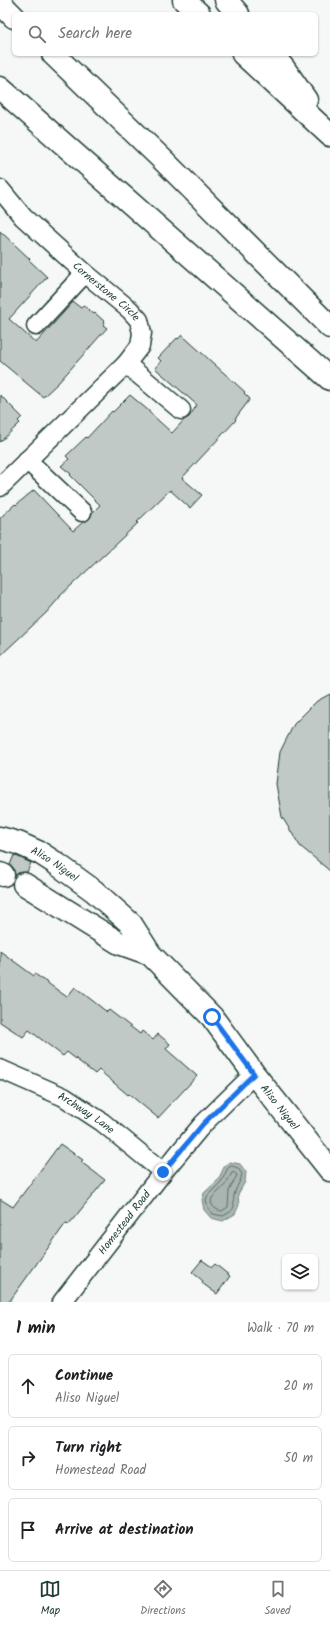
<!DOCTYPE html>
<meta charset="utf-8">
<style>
:root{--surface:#fff;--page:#f6f6f6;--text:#202124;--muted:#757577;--line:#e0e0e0;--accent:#1f3d34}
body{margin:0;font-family:Kalam,sans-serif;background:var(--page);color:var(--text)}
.controls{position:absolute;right:12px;bottom:12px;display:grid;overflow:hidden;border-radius:6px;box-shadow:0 1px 3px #0004}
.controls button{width:36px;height:36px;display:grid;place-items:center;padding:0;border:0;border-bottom:1px solid var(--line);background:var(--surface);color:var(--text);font:20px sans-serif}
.stop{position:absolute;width:12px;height:12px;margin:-9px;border:3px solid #1a73e8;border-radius:50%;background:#fff}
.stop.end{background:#1a73e8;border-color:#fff;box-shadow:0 1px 4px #0008}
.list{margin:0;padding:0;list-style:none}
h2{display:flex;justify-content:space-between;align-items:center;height:52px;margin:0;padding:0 16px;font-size:17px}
h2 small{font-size:13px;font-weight:400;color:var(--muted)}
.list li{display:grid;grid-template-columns:26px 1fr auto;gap:12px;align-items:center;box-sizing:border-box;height:64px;margin:0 8px 8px;padding:0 8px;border:1px solid var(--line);border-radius:6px}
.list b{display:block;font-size:15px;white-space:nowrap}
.list p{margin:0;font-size:13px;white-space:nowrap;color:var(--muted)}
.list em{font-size:13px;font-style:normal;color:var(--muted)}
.icon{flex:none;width:22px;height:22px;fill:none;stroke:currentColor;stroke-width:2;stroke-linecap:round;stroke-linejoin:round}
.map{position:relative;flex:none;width:330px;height:1302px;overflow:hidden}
.search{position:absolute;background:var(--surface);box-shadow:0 1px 3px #0004;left:12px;right:12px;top:12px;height:44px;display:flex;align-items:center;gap:10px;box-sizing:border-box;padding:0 14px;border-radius:6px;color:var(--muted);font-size:15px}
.sheet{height:268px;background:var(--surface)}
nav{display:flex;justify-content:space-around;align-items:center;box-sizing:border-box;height:56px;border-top:1px solid var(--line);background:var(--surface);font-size:11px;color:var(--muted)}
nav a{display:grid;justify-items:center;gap:2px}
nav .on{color:var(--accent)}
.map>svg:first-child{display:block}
</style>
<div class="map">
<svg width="330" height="1302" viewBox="0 0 330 1302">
<rect width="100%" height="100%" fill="#f6f7f7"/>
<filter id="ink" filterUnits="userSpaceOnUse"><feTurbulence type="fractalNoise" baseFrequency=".025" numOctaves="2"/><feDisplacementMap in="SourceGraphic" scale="8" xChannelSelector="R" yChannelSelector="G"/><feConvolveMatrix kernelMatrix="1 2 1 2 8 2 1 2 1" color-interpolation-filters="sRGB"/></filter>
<g filter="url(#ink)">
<path fill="#aab5b1" stroke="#72857f" d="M230,1162L240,1164L246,1172L245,1182L238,1194L239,1205L235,1214L223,1221L211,1218L204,1210L202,1200L204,1193L218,1180L225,1165Z"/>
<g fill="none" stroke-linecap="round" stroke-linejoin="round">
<path stroke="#576d66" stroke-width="1" d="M232,1166L238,1168L242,1174C241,1181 237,1185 235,1192C230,1206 241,1207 223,1216L213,1214L208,1208L206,1200L208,1195L221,1182L228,1168Z
M233,1172L237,1175L229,1191L228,1207L222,1211C215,1210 209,1205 212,1198L225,1185Z"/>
</g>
<path fill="#c0c9c6" stroke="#1f3d34" d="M0,231L30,259L29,260L47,277L9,319L36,343L73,302L81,308L83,305L94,314L95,313L105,322L103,325L107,328L59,382L43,397L0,361Z
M182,335L245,392L244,393L250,399L235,419L236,420L182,478L202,495L190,508L170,490L137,522L138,523L60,596V597L46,613L0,656V518L15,504L16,505L34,490L73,531L83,522L89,519L92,513L100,505L70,475L71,474L61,466L69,459L66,456L86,437L87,438L112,411L113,412L130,395L149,411V412L172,433L184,420L189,417L197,405L155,368L161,361L158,358L177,338L178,339Z
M0,395L22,417L18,421L20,423L0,442Z
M330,694V871L300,846L282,817L276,784L280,752L294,724L317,701Z
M14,855L31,863L27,872L18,873L15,876L13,867L10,865Z
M0,951L34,976L35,974L67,997L75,987L107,1012L109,1010L140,1034L142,1031L153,1040L158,1034L170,1044L166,1049L197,1076L158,1118L129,1094L128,1095L99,1070L95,1074L67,1052L63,1056L29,1030L23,1037L0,1022Z
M60,1144L83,1160L81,1162L105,1180L74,1218L69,1224L66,1223L9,1302H0V1199L13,1207Z
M202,1260L212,1267L215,1264L230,1276L217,1294L202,1283L203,1281L192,1272Z"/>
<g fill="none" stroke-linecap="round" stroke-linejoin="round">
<defs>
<g id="minor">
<path id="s1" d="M0,189L23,217L85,273L130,310L139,320L142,333L140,346L126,364L0,487"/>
<path d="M36,326L85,273"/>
<path d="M126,364L181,410"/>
<path d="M27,460L82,512"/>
<path id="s2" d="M0,1069L64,1097L102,1122L163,1172"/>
<path id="s3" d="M62,1302L163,1172L203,1124L254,1074"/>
</g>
<g id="tertiary">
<path id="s4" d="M0,838L18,843L40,853L57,864L94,891L131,924L150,954L212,1017L254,1074L330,1170"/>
<path d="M0,874L3,875"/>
<path d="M24,884L119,943L150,954"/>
</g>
<path id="motorway" d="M184,0L199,14
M226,0L238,14
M0,3L14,17
M53,54L165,162L330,327
M243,54L330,135
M272,54L285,70L306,100
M0,88L330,379"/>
</defs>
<use href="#minor" stroke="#1f3d34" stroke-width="21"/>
<use href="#tertiary" stroke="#1f3d34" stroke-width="25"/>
<use href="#motorway" stroke="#1f3d34" stroke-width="25"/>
<use href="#minor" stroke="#fff" stroke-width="18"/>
<use href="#tertiary" stroke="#fff" stroke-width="22"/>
<use href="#motorway" stroke="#fff" stroke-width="22"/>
</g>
</g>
<g fill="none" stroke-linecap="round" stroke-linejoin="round" filter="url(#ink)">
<path stroke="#1a73e8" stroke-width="5" d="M163,1172L203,1124L254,1074L212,1017"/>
</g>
<g text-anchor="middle" stroke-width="3.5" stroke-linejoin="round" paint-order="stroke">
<g font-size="11" fill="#1f3d34" stroke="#fff">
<text dy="4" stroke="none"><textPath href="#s1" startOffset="148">Cornerstone Circle</textPath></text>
<text dy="4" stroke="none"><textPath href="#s4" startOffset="61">Aliso Niguel</textPath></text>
<text dy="4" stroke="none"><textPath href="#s4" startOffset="395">Aliso Niguel</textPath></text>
<text dy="4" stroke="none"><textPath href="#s2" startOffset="97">Archway Lane</textPath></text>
<text dy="4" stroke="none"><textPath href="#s3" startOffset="101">Homestead Road</textPath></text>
</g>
</g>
</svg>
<div class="controls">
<button><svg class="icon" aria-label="layers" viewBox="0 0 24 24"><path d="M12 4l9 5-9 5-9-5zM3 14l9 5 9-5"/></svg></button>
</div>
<div class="stop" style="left:212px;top:1017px"></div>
<div class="stop end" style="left:163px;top:1172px"></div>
<div class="search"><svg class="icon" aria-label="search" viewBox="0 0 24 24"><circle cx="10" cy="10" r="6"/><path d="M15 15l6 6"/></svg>Search here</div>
</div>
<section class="sheet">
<h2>1 min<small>Walk · 70 m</small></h2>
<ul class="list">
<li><svg class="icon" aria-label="ahead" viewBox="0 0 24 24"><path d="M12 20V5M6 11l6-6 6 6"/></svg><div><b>Continue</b><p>Aliso Niguel</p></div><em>20 m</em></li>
<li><svg class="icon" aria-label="right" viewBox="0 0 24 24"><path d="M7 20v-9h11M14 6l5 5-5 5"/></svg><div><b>Turn right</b><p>Homestead Road</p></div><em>50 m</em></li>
<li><svg class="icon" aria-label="arrive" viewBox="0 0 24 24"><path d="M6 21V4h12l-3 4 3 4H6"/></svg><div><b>Arrive at destination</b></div></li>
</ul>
</section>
<nav>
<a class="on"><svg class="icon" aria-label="map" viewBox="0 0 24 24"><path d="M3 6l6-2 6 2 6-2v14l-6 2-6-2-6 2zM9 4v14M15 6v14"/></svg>Map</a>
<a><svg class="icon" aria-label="directions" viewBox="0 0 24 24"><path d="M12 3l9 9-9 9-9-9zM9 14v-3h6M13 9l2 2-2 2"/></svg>Directions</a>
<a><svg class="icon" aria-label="saved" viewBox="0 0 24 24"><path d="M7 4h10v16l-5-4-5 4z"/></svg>Saved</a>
</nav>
